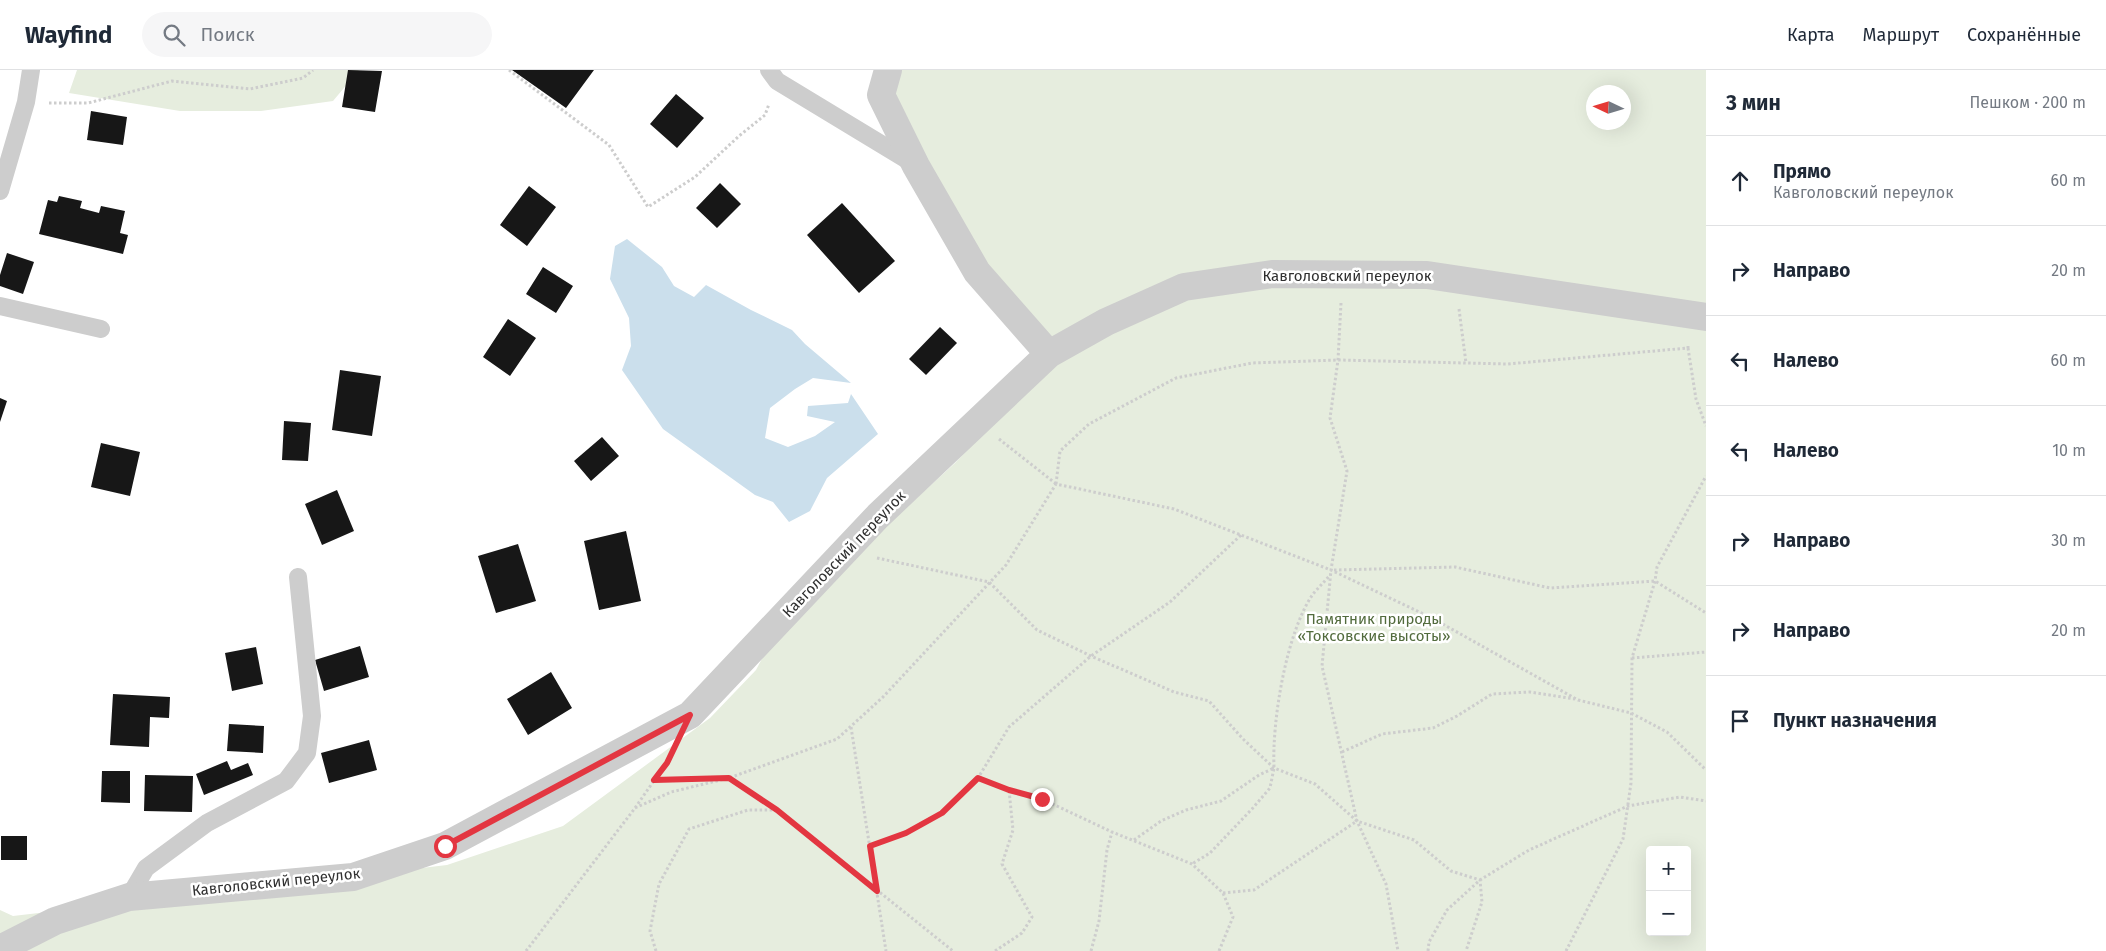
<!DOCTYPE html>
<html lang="ru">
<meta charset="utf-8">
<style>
:root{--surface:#fff;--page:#f6f6f7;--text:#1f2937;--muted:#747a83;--line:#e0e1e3}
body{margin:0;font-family:"Fira Sans",sans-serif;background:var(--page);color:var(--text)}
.controls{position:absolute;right:15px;bottom:15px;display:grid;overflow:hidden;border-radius:5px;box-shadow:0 5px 20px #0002}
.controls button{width:45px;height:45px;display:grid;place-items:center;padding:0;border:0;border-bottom:1px solid var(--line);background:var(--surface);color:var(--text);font:25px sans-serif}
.compass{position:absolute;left:1586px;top:15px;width:45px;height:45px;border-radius:50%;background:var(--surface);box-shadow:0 5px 20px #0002;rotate:274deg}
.stop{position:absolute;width:15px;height:15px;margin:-11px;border:4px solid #e33641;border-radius:50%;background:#fff}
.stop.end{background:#e33641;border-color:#fff;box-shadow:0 1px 5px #0008}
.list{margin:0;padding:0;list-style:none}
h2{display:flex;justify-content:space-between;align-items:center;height:65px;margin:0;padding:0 20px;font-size:21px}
h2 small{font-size:16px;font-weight:400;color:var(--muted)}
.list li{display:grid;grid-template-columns:32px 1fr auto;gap:15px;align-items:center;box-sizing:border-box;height:90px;padding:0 20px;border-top:1px solid var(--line)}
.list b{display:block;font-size:19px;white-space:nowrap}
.list p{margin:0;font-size:16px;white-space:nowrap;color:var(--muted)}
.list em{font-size:16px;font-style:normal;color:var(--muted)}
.icon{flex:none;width:28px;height:28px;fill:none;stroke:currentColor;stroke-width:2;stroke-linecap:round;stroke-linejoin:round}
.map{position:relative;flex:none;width:1706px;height:881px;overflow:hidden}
header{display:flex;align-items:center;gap:30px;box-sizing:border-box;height:70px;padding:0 25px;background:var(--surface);border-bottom:1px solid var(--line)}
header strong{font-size:24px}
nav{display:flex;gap:28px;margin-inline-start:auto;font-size:18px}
.search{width:350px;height:45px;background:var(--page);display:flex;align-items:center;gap:12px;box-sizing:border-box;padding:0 18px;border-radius:28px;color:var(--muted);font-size:19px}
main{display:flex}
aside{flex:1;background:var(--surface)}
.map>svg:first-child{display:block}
</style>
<header>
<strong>Wayfind</strong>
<div class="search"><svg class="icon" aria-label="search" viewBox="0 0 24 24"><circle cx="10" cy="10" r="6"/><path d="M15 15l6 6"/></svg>Поиск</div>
<nav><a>Карта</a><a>Маршрут</a><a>Сохранённые</a></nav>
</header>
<main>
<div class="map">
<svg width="1706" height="881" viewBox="0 0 1706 881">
<rect width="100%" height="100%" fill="#fff"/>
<path fill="#e6edde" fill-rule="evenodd" d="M77,0H359L333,31L261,41H180L69,23Z
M897,0H1706V881H0V840L13,846L447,795L563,756L710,648L756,600L781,552L955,393L996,350L1059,293L986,199L890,23ZM1594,22H1624V52H1594ZM1650,780H1687V862H1650Z"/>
<path fill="#cbdfec" d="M627,169L662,197L674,216L694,227L706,215L751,240L792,260L805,274L851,313L813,308L795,319L770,338L765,368L788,377L815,366L835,352L807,346L808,336L848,333L851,324L878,364L827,408L810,441L789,452L773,432L755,425L663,359L622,300L631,276L629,248L610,209L615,176Z"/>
<path fill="#171717" d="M348,0L382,1L375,42L342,37Z
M512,0H594L566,38Z
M676,24L704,48L677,78L650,54Z
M91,41L127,47L123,75L87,70Z
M720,113L741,134L717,158L696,138Z
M529,116L556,137L527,176L500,155Z
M59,126L82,131L80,138L99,143L101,136L125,141L120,163L128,165L123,184L39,164L48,130L57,132Z
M842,133L895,191L859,223L807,165Z
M7,183L34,192L23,224L0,216V205Z
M543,197L573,216L556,243L526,224Z
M508,249L536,268L510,306L483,287Z
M940,257L957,273L926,305L909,289Z
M340,300L381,306L372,366L332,360Z
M0,328L7,331L0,352Z
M284,351L311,353L308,391L282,390Z
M602,367L619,386L591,411L574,391Z
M101,373L140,382L130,426L91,417Z
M337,420L354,461L322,475L305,434Z
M626,461L641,531L599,540L584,471Z
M518,474L536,531L496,543L478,486Z
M360,576L369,607L324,621L315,590Z
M256,577L263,614L232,621L225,583Z
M551,602L572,638L528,665L507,629Z
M113,624L170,627L169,648L150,647L149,677L110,675Z
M229,654L264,656L263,683L227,681Z
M369,670L377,700L329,713L321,683Z
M227,691L231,700L248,693L253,705L204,725L196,704Z
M102,701H130V733L101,732Z
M145,705L193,706L192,742L144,741Z
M1,766H27V790H1Z"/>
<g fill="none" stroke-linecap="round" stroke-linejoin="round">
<path stroke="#cdcdcd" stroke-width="3" stroke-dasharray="2.5 2.5" stroke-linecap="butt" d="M509,0L609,75L648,137L695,107L739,66L765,45L769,34
M49,33H88L172,11L250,19L303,8L313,0
M1341,233L1338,290L1330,348L1347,401L1331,500L1322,596L1357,751L1386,814L1398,881
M1459,239L1466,293
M1688,278L1696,329L1706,356
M999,369L1055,413
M1056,414L1060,381L1089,354L1176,308L1252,293L1338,290L1508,294L1688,278V274
M877,488L989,512L1037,560L1091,586L1174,622L1209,631L1243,669L1274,698L1315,714L1357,751L1414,770L1451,801L1480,810L1482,832L1466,881
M1334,500L1455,497L1550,518L1655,511L1706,543
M1632,588L1706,582
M851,657L886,881
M1342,682L1382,664L1433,658L1457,646L1492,624L1530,622L1575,629
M1274,697C1272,651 1286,563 1313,524C1319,517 1325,511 1331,504
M728,709L777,740L953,881
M654,710L721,709
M635,738L671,722L729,708L837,669L883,627L1006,495L1056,414L1174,439L1331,500L1432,548L1578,630L1631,643L1667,662L1706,700
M1134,770L1161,751L1186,740L1221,731L1259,705L1274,698L1270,718L1252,739L1210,783L1192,794
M870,776L907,763L942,743L978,708
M1223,823L1254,820L1357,751
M526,881L635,738L669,689
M656,881L650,861L659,814L689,759L748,740H777
M995,881L1022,863L1032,847L1002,794L1013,760L1009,720
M1091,881L1099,851L1107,780L1112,762
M1219,881L1233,847L1223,823L1192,794L1112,762L1042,729L1009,720L978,708L1009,657L1091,586L1170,532L1241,465
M1428,881L1429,872L1447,840L1480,810L1529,780L1628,736L1680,727L1706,731
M1566,881L1623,769L1631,713L1632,588L1655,511L1657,497L1706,406"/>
<path stroke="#cdcdcd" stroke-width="18" d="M769,0L777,11L914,94
M0,121L26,32L31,0
M0,236L101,259
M129,827L146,798L207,753L286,711L307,683L312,646L298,507"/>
<path stroke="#cdcdcd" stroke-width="28" d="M888,0L881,25L916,96L977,202L1049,284
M0,879L55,851L129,827L353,807L445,776L690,645L878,446L1049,284L1106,252L1184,217L1272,204L1427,205L1706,247"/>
</g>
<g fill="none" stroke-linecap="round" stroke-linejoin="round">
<path stroke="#e33641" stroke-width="6" d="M445,776L690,645L667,693L654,710L729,708L777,740L877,821L870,776L906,763L942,743L978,708L1009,720L1042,729"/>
</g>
<g text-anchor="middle" stroke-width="5" stroke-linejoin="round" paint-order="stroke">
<g font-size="15" fill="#303030" stroke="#fff">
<text x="1347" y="211">Кавголовский переулок</text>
<text transform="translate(844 484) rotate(-46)" y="5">Кавголовский переулок</text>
<text transform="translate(276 812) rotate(-6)" y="5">Кавголовский переулок</text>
</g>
<g font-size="15" fill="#526b3d" stroke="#fff">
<text x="1374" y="554">Памятник природы<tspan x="1374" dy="17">«Токсовские высоты»</tspan></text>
</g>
</g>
</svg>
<div class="controls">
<button>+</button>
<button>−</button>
</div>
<svg class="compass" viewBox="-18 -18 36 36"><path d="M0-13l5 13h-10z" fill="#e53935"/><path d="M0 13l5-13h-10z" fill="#747a83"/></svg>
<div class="stop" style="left:445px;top:776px"></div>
<div class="stop end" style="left:1042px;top:729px"></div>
</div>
<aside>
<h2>3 мин<small>Пешком · 200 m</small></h2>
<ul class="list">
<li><svg class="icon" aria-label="ahead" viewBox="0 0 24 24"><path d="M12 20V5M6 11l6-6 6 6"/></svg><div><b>Прямо</b><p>Кавголовский переулок</p></div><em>60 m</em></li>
<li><svg class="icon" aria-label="right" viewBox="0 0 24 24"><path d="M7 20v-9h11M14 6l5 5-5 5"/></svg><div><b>Направо</b></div><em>20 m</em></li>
<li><svg class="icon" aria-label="left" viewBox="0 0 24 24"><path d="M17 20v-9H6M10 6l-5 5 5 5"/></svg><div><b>Налево</b></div><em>60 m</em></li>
<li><svg class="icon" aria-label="left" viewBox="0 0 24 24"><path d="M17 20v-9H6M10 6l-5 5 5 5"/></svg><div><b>Налево</b></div><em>10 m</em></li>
<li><svg class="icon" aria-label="right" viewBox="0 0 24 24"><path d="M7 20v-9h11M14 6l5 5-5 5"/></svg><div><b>Направо</b></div><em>30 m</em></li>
<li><svg class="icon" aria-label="right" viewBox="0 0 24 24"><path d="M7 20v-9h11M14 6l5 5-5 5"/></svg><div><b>Направо</b></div><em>20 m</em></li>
<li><svg class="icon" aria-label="arrive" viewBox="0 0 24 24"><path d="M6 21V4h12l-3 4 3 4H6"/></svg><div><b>Пункт назначения</b></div></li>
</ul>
</aside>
</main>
